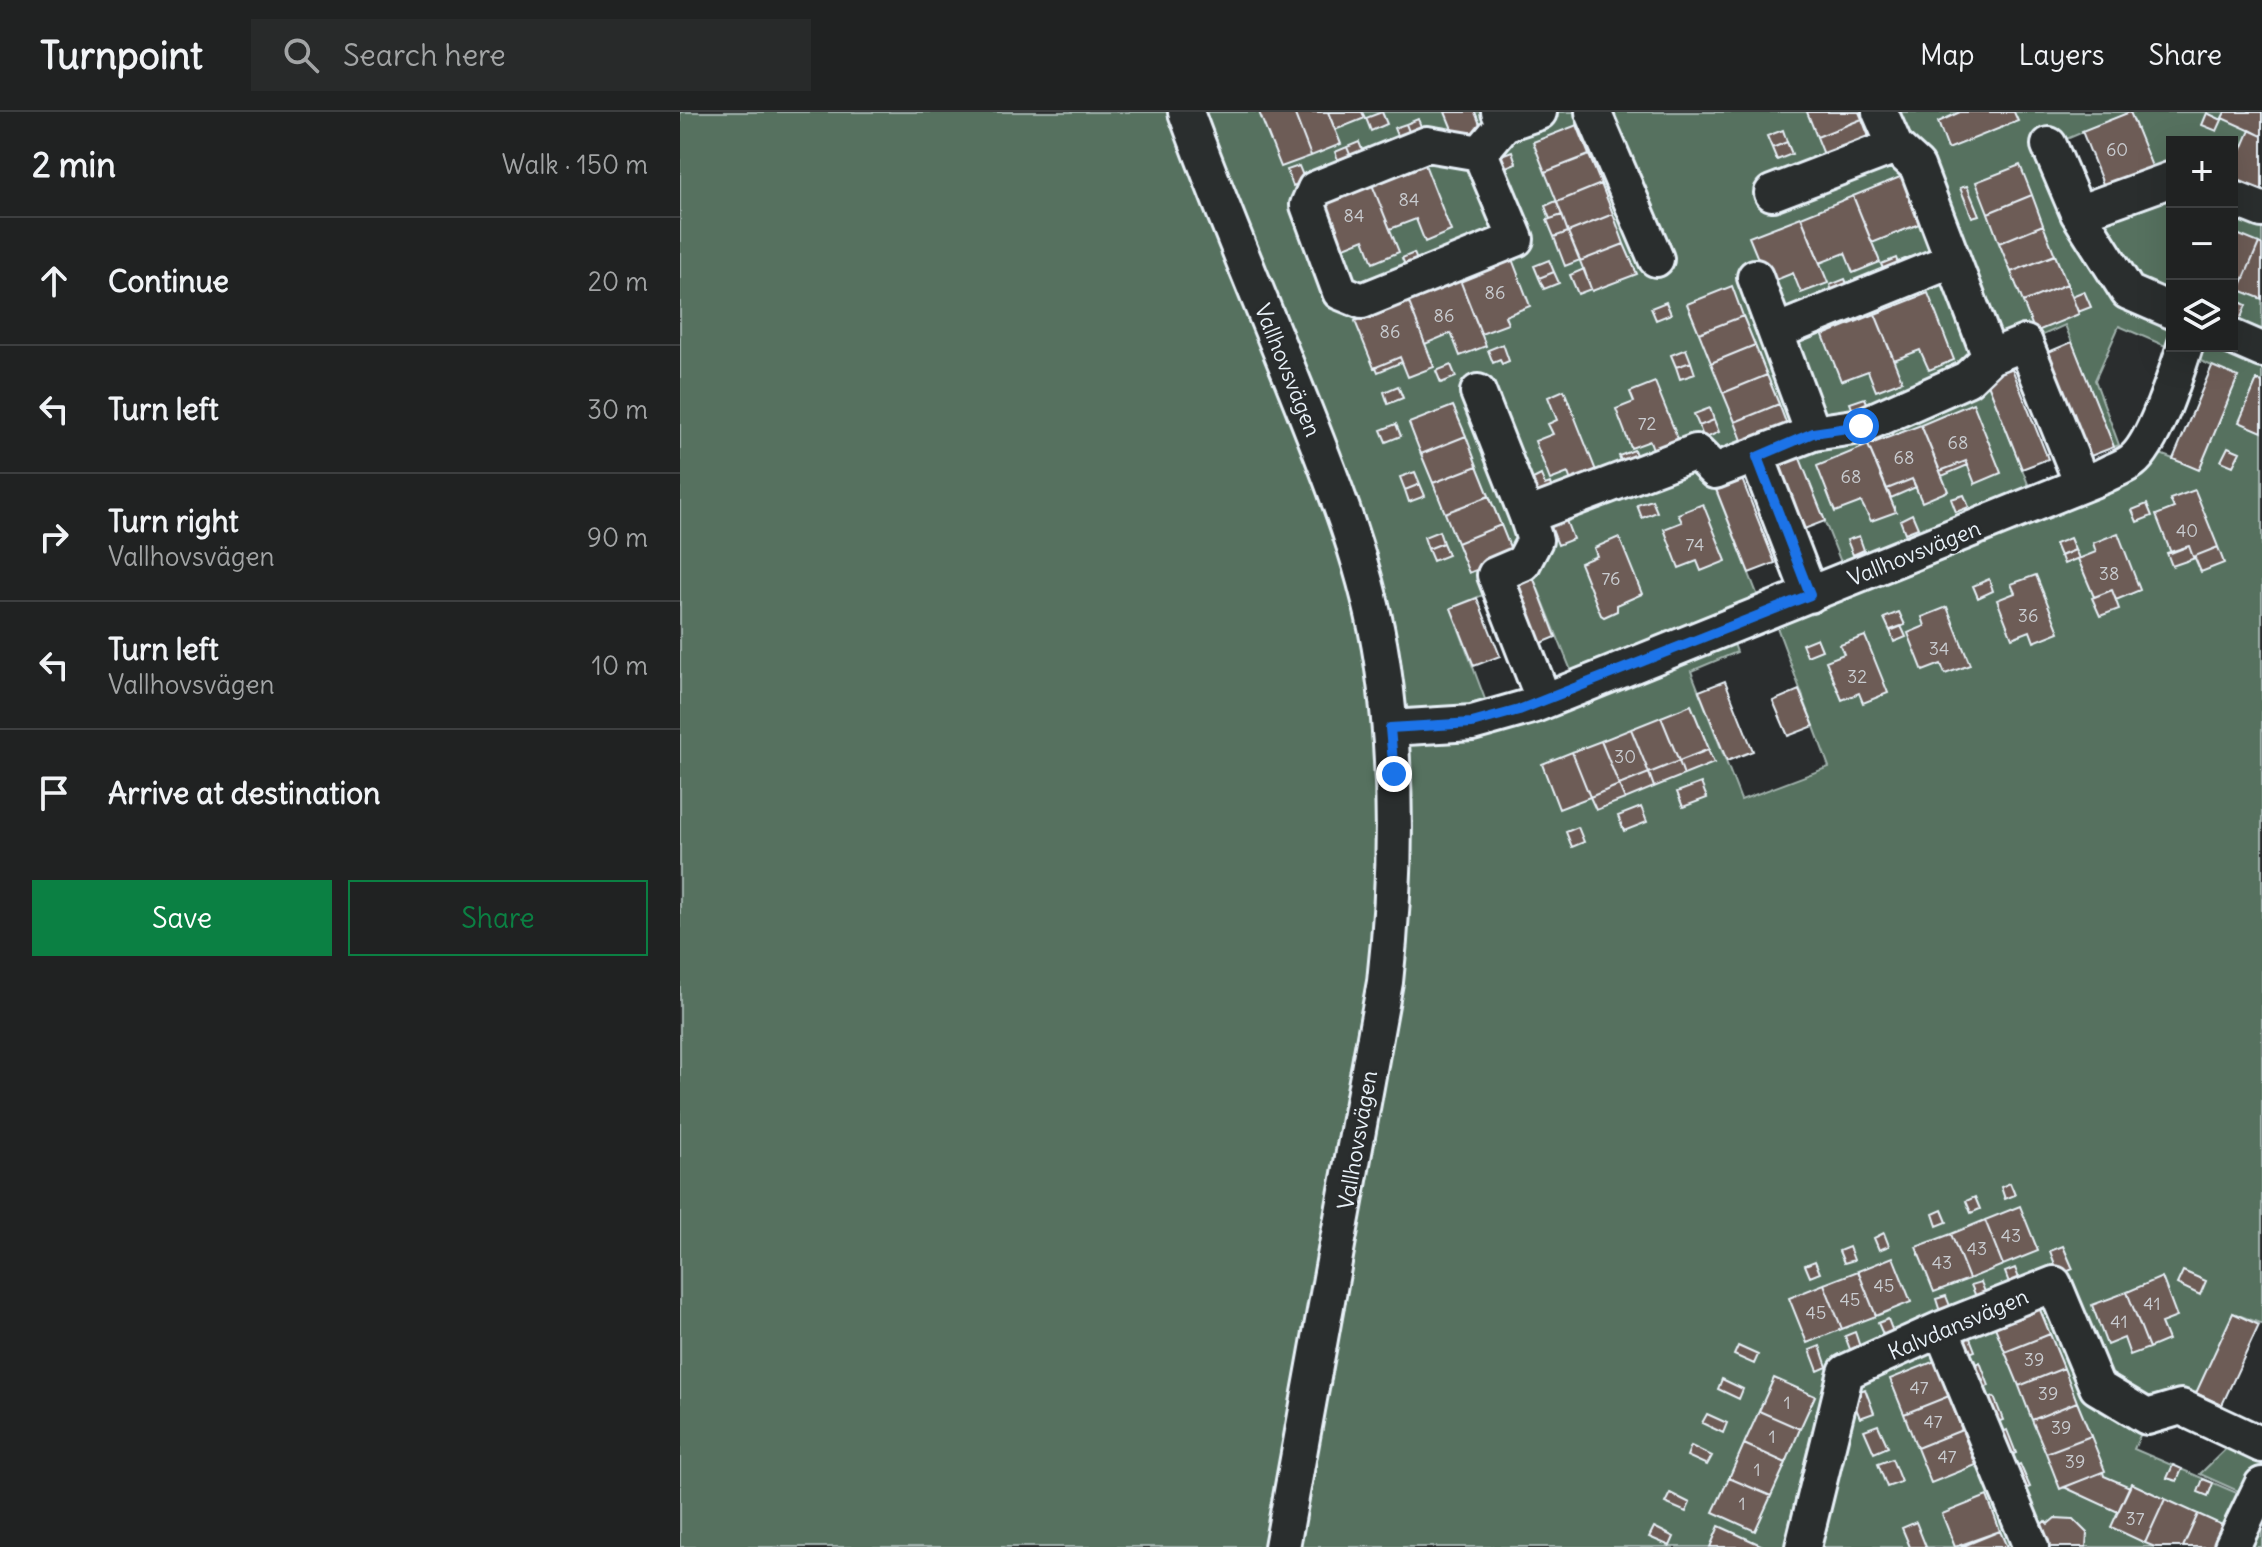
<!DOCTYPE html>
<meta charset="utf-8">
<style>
:root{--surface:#202222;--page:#282a2a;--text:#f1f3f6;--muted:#a2a4a5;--line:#3d3f40;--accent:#0b8043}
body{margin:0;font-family:Delius,sans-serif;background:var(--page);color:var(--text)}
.controls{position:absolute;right:24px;top:24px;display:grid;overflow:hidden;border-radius:0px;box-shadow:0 8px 32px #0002}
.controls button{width:72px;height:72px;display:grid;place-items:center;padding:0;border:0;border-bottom:2px solid var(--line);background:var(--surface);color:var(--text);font:40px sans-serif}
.stop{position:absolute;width:24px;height:24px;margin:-18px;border:6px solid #1a73e8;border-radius:50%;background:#fff}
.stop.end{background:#1a73e8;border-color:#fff;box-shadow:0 2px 8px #0008}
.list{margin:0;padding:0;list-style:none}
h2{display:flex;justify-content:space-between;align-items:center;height:104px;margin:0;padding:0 32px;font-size:34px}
h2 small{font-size:26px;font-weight:400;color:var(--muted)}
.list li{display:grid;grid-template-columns:52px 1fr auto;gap:24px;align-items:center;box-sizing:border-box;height:128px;padding:0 32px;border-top:2px solid var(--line)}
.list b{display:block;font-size:30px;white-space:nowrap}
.list p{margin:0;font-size:26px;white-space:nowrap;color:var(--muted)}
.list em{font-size:26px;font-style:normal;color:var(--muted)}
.actions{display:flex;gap:16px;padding:24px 32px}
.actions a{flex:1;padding:18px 0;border:2px solid var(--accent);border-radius:0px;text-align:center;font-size:28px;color:var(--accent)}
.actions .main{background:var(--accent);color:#fff}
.icon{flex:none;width:44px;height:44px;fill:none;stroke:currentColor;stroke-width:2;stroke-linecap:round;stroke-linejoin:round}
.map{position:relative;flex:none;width:1582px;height:1435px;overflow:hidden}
header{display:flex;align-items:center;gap:48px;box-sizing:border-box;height:112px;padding:0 40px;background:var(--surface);border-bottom:2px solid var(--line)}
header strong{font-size:38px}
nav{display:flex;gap:44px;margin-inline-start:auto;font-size:28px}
.search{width:560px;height:72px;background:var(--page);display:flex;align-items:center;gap:20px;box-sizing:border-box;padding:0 28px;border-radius:0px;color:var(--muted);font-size:30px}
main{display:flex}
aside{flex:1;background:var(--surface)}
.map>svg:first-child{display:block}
</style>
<header>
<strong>Turnpoint</strong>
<div class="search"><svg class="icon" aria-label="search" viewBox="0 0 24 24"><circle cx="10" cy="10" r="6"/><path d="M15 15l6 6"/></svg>Search here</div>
<nav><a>Map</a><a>Layers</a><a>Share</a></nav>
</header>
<main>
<aside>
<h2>2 min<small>Walk · 150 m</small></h2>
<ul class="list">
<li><svg class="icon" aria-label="ahead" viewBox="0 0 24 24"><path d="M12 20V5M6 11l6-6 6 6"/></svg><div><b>Continue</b></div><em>20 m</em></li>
<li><svg class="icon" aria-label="left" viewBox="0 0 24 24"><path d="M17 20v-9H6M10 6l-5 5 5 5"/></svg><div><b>Turn left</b></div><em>30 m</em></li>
<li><svg class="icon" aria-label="right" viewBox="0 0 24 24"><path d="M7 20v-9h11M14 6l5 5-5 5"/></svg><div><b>Turn right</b><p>Vallhovsvägen</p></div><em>90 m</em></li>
<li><svg class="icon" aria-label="left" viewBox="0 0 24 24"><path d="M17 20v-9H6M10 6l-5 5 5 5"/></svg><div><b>Turn left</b><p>Vallhovsvägen</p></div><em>10 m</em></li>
<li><svg class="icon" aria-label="arrive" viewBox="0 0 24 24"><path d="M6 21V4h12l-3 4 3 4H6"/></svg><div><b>Arrive at destination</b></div></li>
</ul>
<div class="actions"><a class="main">Save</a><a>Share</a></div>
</aside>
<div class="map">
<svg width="1582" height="1435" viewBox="0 0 1582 1435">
<rect width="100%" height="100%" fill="#2a2d2e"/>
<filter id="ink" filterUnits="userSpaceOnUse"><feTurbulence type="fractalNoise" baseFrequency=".0125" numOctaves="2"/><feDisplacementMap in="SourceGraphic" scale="16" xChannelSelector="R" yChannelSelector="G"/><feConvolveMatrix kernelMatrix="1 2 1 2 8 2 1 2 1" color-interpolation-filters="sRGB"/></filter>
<g filter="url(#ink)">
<path fill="#57715f" stroke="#a0b1ac" stroke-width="2" fill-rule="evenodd" d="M0,0H1582V1212L1553,1201L1542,1293L1533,1310L1468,1305L1454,1337L1573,1388L1574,1386L1520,1362L1560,1323L1582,1333V1435H0ZM1450,0L1478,72L1399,101L1370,34ZM1492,30H1552V234H1492ZM1385,213L1434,335L1439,333L1415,268L1439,214L1558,265L1493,347L1463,335L1356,392L1305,264L1345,231ZM773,294L833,443L789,460L730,312ZM1113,330L1168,468L1091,499L1149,655L1061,688L1011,559L1057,540L1048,516L1085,502L1032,368ZM850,457L898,576L812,606L771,496L820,476Z"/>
<path fill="#6d5c57" stroke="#e8f1f8" stroke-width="2" d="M579,0H614L631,44L601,55Z
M614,0H648L661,32L631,44Z
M648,0H682L685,6L655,18Z
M702,0L707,12L691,19L686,6Z
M765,0H795L802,17L776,27Z
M1127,0H1179L1182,7L1137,25Z
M1280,0H1334L1338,9L1268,37L1258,10Z
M1450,0L1473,57L1425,77L1402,19Z
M1545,0H1582V24L1542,6Z
M1527,1L1542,8L1537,19L1522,13Z
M738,7L744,22L732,27L726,12Z
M1182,7L1194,38L1149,55L1137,25Z
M726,12L732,27L720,31L714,16Z
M897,13L909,43L865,60L853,30Z
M1103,18L1107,30L1092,36L1087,24Z
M1570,18L1582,24V85L1552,72V60Z
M679,30L685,45L673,50L667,35Z
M1107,30L1112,42L1097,48L1092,36Z
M667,35L673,50L661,55L655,40Z
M832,39L836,51L821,57L816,45Z
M909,43L921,72L877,90L865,60Z
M744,50L771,119L745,130L736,107L710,117L691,70Z
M1340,53L1352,83L1308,101L1296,70Z
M619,54L625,69L613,74L607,58Z
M1225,63L1244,110L1192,131L1173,84Z
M691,70L719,140L693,151L684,127L657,138L639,91Z
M921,72L933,102L888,120L877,90Z
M1287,74L1299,103L1292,105L1280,76Z
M1352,83L1363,113L1319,131L1308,101Z
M1173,84L1200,150L1173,161L1165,141L1140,151L1121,105Z
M876,89L882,103L870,107L865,94Z
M933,102L944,132L900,149L888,120Z
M882,103L888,120L874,125L867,108Z
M1121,105L1148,171L1121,181L1113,161L1088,171L1069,125Z
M1363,113L1375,143L1331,160L1319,131Z
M888,120L900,148L885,154L874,125Z
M1552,120L1579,131L1559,178L1552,175Z
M1579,131L1582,133V187L1559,178Z
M944,132L957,162L912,179L900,149Z
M734,141L740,156L728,160L722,146Z
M1375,143L1387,172L1343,190L1331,160Z
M1216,146L1221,159L1206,164L1201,152Z
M832,147L850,194L825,204L828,212L801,222L780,168Z
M869,148L874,160L859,166L854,154Z
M904,157L911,177L898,182L890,163Z
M874,160L879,171L864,177L859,166Z
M1165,167L1170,179L1154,185L1150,173Z
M780,168L806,234L780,244L771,221L745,232L728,188Z
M1387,172L1399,202L1355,220L1343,190Z
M1052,174L1063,204L1019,221L1007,192Z
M1404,179L1411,195L1398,200L1392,184Z
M1248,181L1274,248L1249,258L1240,238L1214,248L1195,202Z
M1554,187L1566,193L1560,208L1552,205Z
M728,188L754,255L728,265L720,245L694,256L675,209Z
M986,190L991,202L976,208L971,196Z
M1195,202L1222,269L1196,279L1188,259L1161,269L1143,223Z
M1063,204L1075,233L1031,251L1019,221Z
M1392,230L1434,335L1408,345L1366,241Z
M823,232L829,249L822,252L820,248L813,251L808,238Z
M1075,233L1087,263L1043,281L1031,251Z
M1006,237L1011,250L996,255L991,243Z
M720,245L722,250L698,260L696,255Z
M1011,250L1015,262L1000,267L996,255Z
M771,253L776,265L761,271L756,259Z
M1331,254L1368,347L1342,357L1305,264Z
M1532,254L1558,265L1519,358L1493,347Z
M1087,263L1099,292L1055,310L1043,281Z
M1577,268L1582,270V320L1559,310Z
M975,270L998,327L973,337L970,329L951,336L936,297L954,290L950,280Z
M718,274L723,286L708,292L704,280Z
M884,278L916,359L891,369L888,361L870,368L855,329L873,322L868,312L877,308L868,285Z
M1185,286L1190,298L1175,304L1170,291Z
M1293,291L1321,361L1295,372L1286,349L1260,359L1241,313Z
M1099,292L1111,324L1067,341L1055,310Z
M773,294L786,324L741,342L729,311Z
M1030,296L1034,308L1019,314L1014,302Z
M1034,308L1039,320L1024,327L1019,314Z
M716,312L721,324L706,330L701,318Z
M1241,313L1268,379L1242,390L1232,367L1207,377L1188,333Z
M786,324L797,354L753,371L741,342Z
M1188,333L1216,400L1191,409L1181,390L1155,400L1137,354Z
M1548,335L1560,340L1553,354L1541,349Z
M954,338L959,350L944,356L939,344Z
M1117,339L1145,409L1119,419L1091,349Z
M1286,349L1288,353L1262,364L1260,359Z
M797,354L809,384L765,401L753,371Z
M1058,357L1095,451L1069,461L1032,367Z
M735,360L740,372L725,378L720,365Z
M861,363L865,373L870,371L874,384L859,390L851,368Z
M1232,367L1236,375L1211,386L1207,377Z
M740,372L745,384L729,390L725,378Z
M1515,378L1538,435L1513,445L1509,434L1491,441L1476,403L1494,396L1490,387Z
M1284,383L1289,395L1276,400L1271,387Z
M809,384L821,413L777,431L765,401Z
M972,388L977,400L962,406L957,393Z
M1023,392L1046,449L1021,459L1017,449L999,456L984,417L1002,410L998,402Z
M1467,392L1472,404L1457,410L1452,398Z
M1232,402L1238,416L1225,421L1220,408Z
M885,406L893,427L878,433L870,412Z
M821,413L833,443L789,461L777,431Z
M759,419L763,431L748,437L744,425Z
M1438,421L1460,478L1436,488L1432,478L1414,485L1398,447L1416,440L1413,431Z
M1179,424L1184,438L1173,443L1167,428Z
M939,425L962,482L937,493V499L924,505L921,503L900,451L917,444L914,436Z
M1390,426L1395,438L1380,444L1375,432Z
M763,431L768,443L753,449L748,437Z
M1509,434L1513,445L1538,435L1544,451L1521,460L1515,446L1492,454L1487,441Z
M1395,438L1399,446L1384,452L1381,444Z
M850,457L876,525L852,535L825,466Z
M1356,463L1379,520L1354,530L1350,519L1332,526L1317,488L1335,481L1331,472Z
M1309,467L1313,479L1298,486L1293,474Z
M1432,478L1439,497L1420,504L1412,486Z
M797,486L820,544L794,554L771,496Z
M1267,495L1290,553L1265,562L1261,552L1243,559L1228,521L1245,514L1242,505Z
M1219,500L1225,513L1210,519L1204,506Z
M1221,514L1226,525L1214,530L1210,518Z
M1185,524L1208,581L1183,591L1179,581L1162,588L1146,549L1164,542L1160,533Z
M1137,526L1142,538L1127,544L1122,532Z
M1045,569L1073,639L1047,649L1019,579Z
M1119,578L1134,614L1108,624L1093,589Z
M1011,593L1029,637L999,649L981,605Z
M981,605L999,649L969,661L951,617Z
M951,617L969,661L939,673L921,629Z
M921,629L939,673L910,685L892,640Z
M1028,638L1034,651L1004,663L999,649Z
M892,640L910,685L879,697L862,652Z
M999,649L1004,663L974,675L969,661Z
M969,661L974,675L945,687L939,673Z
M1021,671L1027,686L1003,695L997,680Z
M939,673L945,687L916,698L910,685Z
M961,695L967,710L944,719L938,704Z
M898,715L904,730L892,735L886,720Z
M1330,1071L1335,1083L1325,1087L1321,1075Z
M1295,1085L1300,1097L1291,1101L1286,1089Z
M1340,1094L1358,1139L1323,1153L1305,1108Z
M1262,1098L1267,1110L1257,1114L1253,1102Z
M1305,1108L1323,1153L1289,1167L1271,1122Z
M1204,1121L1209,1134L1199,1138L1194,1126Z
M1271,1122L1289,1167L1254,1180L1236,1135Z
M1383,1134L1393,1157L1379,1163L1370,1139Z
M1169,1135L1174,1148L1164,1151L1159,1139Z
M1213,1145L1231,1190L1196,1204L1178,1159Z
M1135,1149L1140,1161L1130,1165L1125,1153Z
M1335,1156L1343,1177L1333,1181L1325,1160Z
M1178,1159L1196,1204L1162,1217L1144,1172Z
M1503,1159L1526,1169L1520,1183L1497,1172Z
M1482,1165L1497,1205L1481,1211L1488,1228L1469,1236L1447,1180Z
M1301,1170L1309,1190L1300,1194L1291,1173Z
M1144,1172L1162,1217L1127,1231L1109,1186Z
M1447,1180L1469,1236L1450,1243L1444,1226L1427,1233L1412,1193Z
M1266,1184L1274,1204L1263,1209L1256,1187Z
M1356,1188L1370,1222L1325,1240L1311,1205Z
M1553,1201L1579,1213L1542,1293L1516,1281Z
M1208,1207L1216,1228L1207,1231L1198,1211Z
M1286,1216L1295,1239L1282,1244L1272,1221Z
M1175,1220L1182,1241L1173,1245L1165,1224Z
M1370,1222L1384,1256L1339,1274L1325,1240Z
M1058,1234L1078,1243L1074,1252L1054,1243Z
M1140,1234L1147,1255L1138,1259L1130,1238Z
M1255,1249L1269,1284L1224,1302L1210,1267Z
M1300,1250L1309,1274L1295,1279L1286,1256Z
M1384,1256L1397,1290L1352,1308L1339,1274Z
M1094,1266L1135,1284L1120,1317L1079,1299Z
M1042,1267L1063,1277L1059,1287L1038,1277Z
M1185,1277L1194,1301L1180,1306L1171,1283Z
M1269,1284L1282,1318L1237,1336L1224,1302Z
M1314,1285L1323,1308L1309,1313L1300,1290Z
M1397,1290L1411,1324L1366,1341L1352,1308Z
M1079,1299L1120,1317L1106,1351L1064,1332Z
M1027,1302L1047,1311L1043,1321L1022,1311Z
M1198,1313L1208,1335L1194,1341L1184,1318Z
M1282,1318L1296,1353L1251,1371L1237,1336Z
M1327,1318L1336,1341L1322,1347L1313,1324Z
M1411,1324L1425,1359L1380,1377L1366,1341Z
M1064,1332L1106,1351L1091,1384L1049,1366Z
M1011,1334L1032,1344L1027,1353L1007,1344Z
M1212,1347L1221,1370L1207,1375L1198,1352Z
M1340,1352L1350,1375L1336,1381L1327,1358Z
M1493,1353L1502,1357L1497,1369L1487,1366Z
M1423,1360L1424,1364L1450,1375L1438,1400L1384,1375Z
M1049,1366L1091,1384L1075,1419L1033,1400Z
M1523,1367L1533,1371L1528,1384L1518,1380Z
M1451,1371L1485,1387L1465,1431L1431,1415Z
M990,1381L1010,1391L1006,1400L985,1391Z
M1307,1384L1320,1419L1275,1435L1262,1402Z
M1485,1387L1518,1402L1503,1435H1475L1465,1431Z
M1518,1402L1553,1418L1545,1435H1503Z
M1375,1406L1393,1407L1407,1421L1406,1435H1363L1356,1418L1365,1409L1368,1412Z
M1236,1410L1246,1435H1230L1222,1416Z
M1039,1414L1083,1434V1435H1030Z
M974,1415L994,1425L990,1434L969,1425Z
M1320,1419L1327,1435H1281Z"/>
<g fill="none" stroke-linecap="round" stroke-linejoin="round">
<defs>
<path id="minor" d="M506,0C540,93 579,185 616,277C651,365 688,455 702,549C718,656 717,762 705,870L602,1435
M819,0L824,12L859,0
M913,0L976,147
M1200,0L1215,34L1237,54L1310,245L1345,231L1402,372
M1369,33L1398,101
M800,41L747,32L635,77L628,93L660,180L682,189L836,127L800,41L824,12
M1492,67L1398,101L1448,180L1492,199
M1092,81L1215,34
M1552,86L1582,98
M1075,165L1133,321
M1096,220L1273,148
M1552,225L1582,238
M798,280L847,404L1016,340L1035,359L1133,321L1181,314L1287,267L1310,245
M1077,345L1130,483
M847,404L855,428L843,451L815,463L864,589
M710,616L792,611L852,594L1423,364C1432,359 1444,355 1452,349C1474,332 1496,262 1505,234
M1261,1217L1351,1435
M1123,1435L1166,1260L1261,1217L1374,1172L1417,1275L1467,1305L1501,1295L1582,1333
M1552,1435L1582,1373"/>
</defs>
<use href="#minor" stroke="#e8f1f8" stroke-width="40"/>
<use href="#minor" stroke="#2a2d2e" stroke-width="34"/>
</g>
</g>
<g fill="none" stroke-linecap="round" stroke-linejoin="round" filter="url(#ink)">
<path stroke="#1a73e8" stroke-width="10" d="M714,662L710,616L792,611L839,598L1130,483L1077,345L1133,321L1181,314"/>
</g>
<g text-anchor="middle" stroke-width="6" stroke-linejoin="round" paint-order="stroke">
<g font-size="18" fill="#c9ccd0">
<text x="1437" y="44">60</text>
<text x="729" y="94">84</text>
<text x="674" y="110">84</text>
<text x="815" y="187">86</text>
<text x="764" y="210">86</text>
<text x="710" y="226">86</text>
<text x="967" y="318">72</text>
<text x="1278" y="337">68</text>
<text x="1224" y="352">68</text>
<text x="1171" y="371">68</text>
<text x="1507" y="425">40</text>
<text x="1015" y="439">74</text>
<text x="1429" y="468">38</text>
<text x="931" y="473">76</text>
<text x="1348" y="510">36</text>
<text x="1259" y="543">34</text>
<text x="1177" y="571">32</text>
<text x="945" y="651">30</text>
<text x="1331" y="1130">43</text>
<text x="1297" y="1143">43</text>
<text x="1262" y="1157">43</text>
<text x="1204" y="1180">45</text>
<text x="1170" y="1194">45</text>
<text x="1472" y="1198">41</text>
<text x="1136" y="1207">45</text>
<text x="1439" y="1216">41</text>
<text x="1354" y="1254">39</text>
<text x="1239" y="1282">47</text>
<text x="1368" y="1288">39</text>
<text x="1107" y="1297">1</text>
<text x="1253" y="1316">47</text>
<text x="1381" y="1322">39</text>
<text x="1092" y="1331">1</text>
<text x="1267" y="1351">47</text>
<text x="1395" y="1356">39</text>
<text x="1077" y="1364">1</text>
<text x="1062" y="1398">1</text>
<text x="1455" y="1413">37</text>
</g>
<g font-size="22" fill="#e8f1f8" stroke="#2a2d2e">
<text transform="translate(608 258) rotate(68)" y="8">Vallhovsvägen</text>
<text transform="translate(1234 441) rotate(-22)" y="8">Vallhovsvägen</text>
<text transform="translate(677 1028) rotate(-80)" y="8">Vallhovsvägen</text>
<text transform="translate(1278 1212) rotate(-23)" y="8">Kalvdansvägen</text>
</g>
</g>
</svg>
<div class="controls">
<button>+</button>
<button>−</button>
<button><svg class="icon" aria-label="layers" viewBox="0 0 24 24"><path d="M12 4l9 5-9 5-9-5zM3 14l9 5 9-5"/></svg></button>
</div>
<div class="stop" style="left:1181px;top:314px"></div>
<div class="stop end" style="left:714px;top:662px"></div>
</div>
</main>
